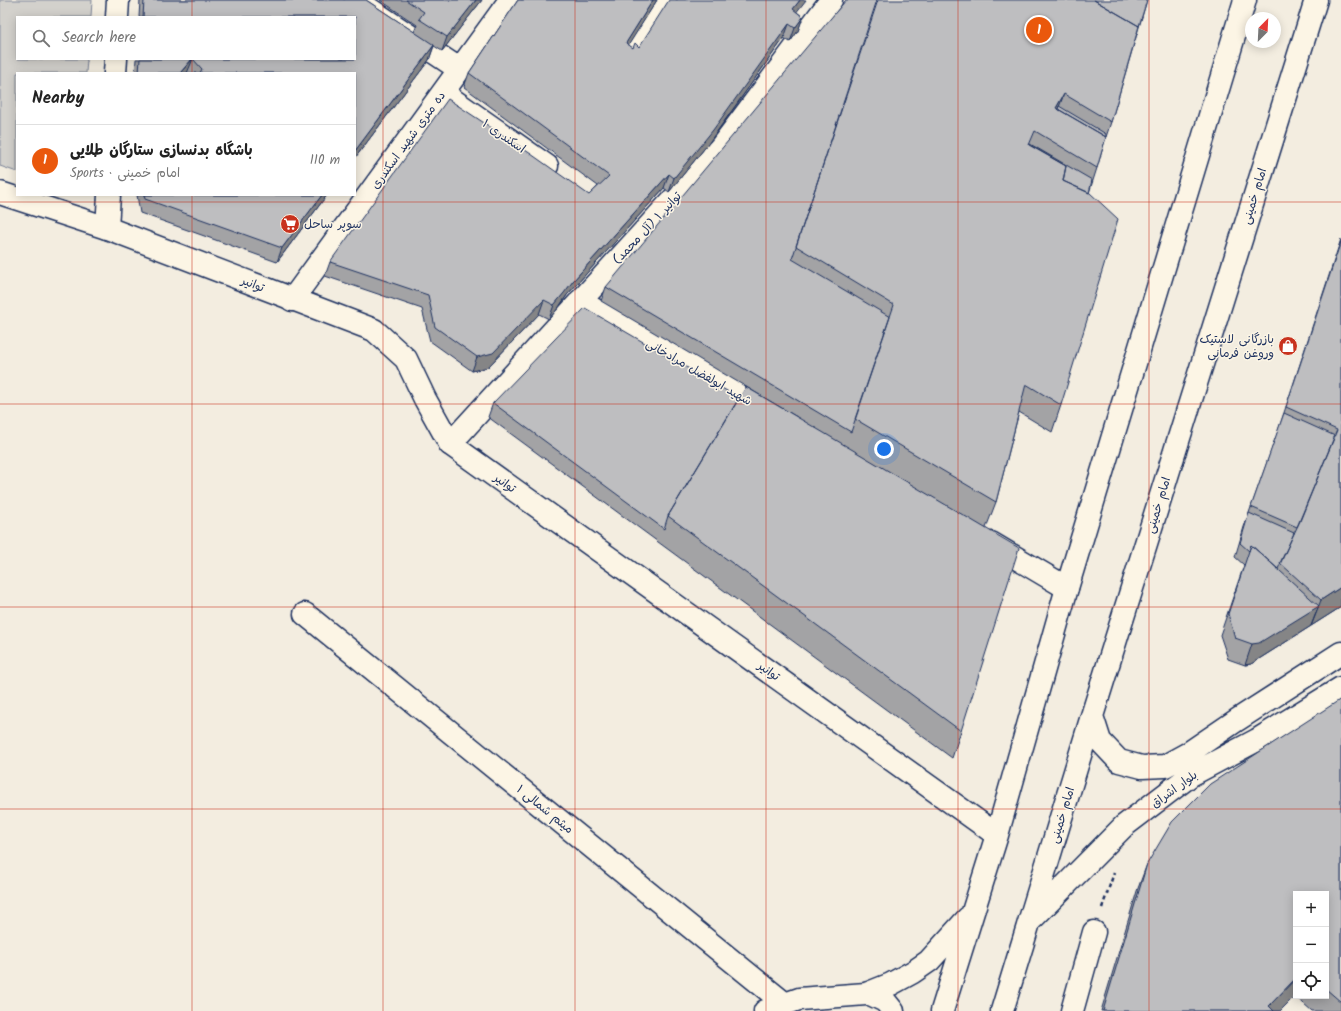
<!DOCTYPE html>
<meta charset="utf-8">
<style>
:root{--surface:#fff;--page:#f2f2f2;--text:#222;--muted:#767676;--line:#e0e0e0;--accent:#ea580c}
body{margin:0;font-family:Kalam,"Playpen Sans Arabic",sans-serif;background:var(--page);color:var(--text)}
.controls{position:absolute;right:12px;bottom:12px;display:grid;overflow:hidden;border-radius:0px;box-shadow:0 2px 10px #0003}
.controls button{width:36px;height:36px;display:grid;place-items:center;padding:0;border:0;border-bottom:1px solid var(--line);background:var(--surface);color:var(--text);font:20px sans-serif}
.compass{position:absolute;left:1245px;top:12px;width:36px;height:36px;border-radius:50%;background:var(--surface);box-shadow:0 2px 10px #0003;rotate:24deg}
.you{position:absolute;left:884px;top:449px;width:14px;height:14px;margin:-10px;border:3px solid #fff;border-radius:50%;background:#1a73e8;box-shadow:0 0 0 6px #1a73e833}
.badge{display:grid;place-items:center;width:26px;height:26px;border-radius:50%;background:var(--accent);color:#fff;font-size:13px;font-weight:700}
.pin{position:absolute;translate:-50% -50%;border:2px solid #fff;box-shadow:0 1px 4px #0006}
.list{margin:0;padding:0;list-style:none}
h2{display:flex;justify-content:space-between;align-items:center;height:52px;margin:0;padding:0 16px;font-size:17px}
h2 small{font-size:13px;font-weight:400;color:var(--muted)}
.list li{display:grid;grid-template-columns:26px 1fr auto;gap:12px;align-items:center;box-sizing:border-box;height:72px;padding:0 16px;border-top:1px solid var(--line)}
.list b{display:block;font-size:15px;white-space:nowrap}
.list p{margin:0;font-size:13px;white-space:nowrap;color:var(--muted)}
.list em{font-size:13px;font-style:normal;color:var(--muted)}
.icon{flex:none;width:22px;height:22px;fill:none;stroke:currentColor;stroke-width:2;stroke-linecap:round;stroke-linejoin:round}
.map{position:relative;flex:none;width:1341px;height:1011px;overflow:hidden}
.search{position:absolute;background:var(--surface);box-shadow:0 2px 10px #0003;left:16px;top:16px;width:340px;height:44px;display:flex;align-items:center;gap:10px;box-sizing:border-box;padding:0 14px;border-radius:0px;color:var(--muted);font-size:15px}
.panel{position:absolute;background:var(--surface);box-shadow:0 2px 10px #0003;left:16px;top:72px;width:340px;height:124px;border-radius:0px}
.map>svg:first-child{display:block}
</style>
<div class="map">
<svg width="1341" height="1011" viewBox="0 0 1341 1011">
<rect width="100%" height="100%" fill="#f3ede0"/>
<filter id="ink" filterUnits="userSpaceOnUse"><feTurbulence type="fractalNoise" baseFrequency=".025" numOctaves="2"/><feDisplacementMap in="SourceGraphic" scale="8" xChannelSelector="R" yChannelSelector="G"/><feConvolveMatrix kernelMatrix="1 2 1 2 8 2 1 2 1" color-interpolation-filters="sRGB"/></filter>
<g filter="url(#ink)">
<path fill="#d3d1cc" stroke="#778095" d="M0,0H92L91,17H17V59H87L86,73H17V172L0,166Z"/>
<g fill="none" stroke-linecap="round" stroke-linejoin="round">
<defs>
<path id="street" d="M356,0L459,69
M117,17L118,0
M633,50L665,0
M115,73L116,59
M443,93L547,166
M107,228L109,195
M292,300L510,0
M580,301L767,411
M450,444L720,148L831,0
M991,543L1067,588
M305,614L784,1003
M1072,1011L1094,932"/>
<path id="secondary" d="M0,193L107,228L374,330L406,359L425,399L450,444L997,835
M1092,716L1100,741L1119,761L1142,767L1165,766L1187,754L1237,720L1341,653
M1033,918L1124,826L1191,775L1257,740L1341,688
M868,993L885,1001L893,1011
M765,1011L799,999L866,994L891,984L913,972L929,961L968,918
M942,1011L997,835L1067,588L1245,0
M1002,1011L1092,716L1316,0"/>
</defs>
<use href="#street" stroke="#1b2f5e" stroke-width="25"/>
<use href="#secondary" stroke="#1b2f5e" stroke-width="25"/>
<path stroke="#1b2f5e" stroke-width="2.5" stroke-dasharray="4 3" stroke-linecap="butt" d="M1102,908L1114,873"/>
<use href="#street" stroke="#fcf5e5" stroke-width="22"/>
<use href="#secondary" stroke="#fcf5e5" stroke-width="22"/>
</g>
<path fill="#a3a3a5" stroke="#1b2f5e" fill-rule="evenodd" d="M140,0H366L414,32L417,25L380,0H482L442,51L434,46L429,60L355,158V73H135L136,59H355V17H139Z
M518,0H657L628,45L633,48L797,12L803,17L798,31L790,42L784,38L708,144L669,192L664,188L567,295L559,307L549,319L539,314L488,367L472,371L430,341L422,309L325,276L330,262L589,195L598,186L464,87L469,73Z
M1147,0L1111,122L1106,137L1097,168L1089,193L1061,405L1052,432L1019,412L996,502L986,528L961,731L952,758L488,417L493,403L739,398L797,417L601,301L606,287Z
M137,195H327L277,262L140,213Z
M1341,239V607L1251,664L1245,665L1228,659L1220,635L1244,565L1235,557L1244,527L1277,434Z
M1341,699V1011H1312L1295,996L1280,1011H1101L1137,891L1147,864ZM1296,894H1326V996H1296Z"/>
<path fill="#858586" stroke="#1b2f5e" d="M476,0H482L442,51L447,37Z
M653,0H657L621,57L626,43Z
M800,0H806L788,23L793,9Z
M803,17L798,31L790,42L795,28Z
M789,24L784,38L708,144L669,192L674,178Z
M434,45L429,60L355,158V151Z
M193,59L187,73H180Z
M1064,94L1054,120L1056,108Z
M669,174L664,188L567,295L559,307L549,319L554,305L573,281Z
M322,195H327L277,262L282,248Z
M544,300L539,314L488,367L472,371L477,357Z
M1341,587V607L1311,626L1321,600Z
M1319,606L1311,626L1251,664L1245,665L1252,644Z
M1296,978V992L1295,996L1280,1011H1267L1269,1006Z"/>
<path fill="#bebec0" stroke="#1b2f5e" d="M144,0H366L434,45L355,151V73H200L202,69L193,59H355V17H143Z
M406,0H476L447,37L419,19L424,12Z
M518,0H653L626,43L633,48L635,43L639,47L669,0H800L793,9L803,17L795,28L789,24L713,130L674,178L669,174L573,281L564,293L554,305L544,300L493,353L477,357L435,327L428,295L330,262L448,99L531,154L589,195L609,176L469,73Z
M846,0H877L792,259L890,317L851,432L606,287Z
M878,0H1094L1139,26L1111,122L1064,94L1056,108L1106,137L1097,168L1035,131L1029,145L1066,166L1063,181L1090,193L1118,219L1061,405L1026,384L996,502L855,419L894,305L796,246Z
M1094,0H1147L1139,26Z
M140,59H192L180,73H139Z
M1059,106L1106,134V137L1058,109Z
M1030,144L1092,180L1089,193L1063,181L1066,166L1030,145Z
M144,195H322L282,248L145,199Z
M1341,241V587L1321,600L1280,563L1300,521L1337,430L1286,407Z
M585,308L739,398L668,516L664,529L493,403Z
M746,387L1019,548L961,731L668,516Z
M1284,413L1335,436L1297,527L1251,507Z
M1249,513L1294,533L1278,569L1251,545L1249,551L1240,543Z
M1251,545L1319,606L1259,643L1252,644L1235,638L1228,614Z
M1341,699V1002L1326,989V894H1296V978L1269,1006L1274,1011H1103L1147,864L1172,822L1210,784Z"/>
</g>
<path fill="none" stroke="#c8321e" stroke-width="1" stroke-opacity="0.55" d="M192,0V17M383,0V1011M575,0V1011M766,0V1011M958,0V1011M1149,0V1011M192,59V73M192,195V1011M0,202H1341M0,404H1341M0,607H1341M0,809H1341"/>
<defs>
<symbol id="supermarket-disc" viewBox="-11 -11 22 22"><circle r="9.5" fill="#c8321e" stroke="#fcf5e5"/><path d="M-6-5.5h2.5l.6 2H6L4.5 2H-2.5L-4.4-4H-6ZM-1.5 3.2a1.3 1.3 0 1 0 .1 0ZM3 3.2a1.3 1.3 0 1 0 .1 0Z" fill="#fff"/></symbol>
<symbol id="shop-disc" viewBox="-11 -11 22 22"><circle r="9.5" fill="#c8321e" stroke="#fcf5e5"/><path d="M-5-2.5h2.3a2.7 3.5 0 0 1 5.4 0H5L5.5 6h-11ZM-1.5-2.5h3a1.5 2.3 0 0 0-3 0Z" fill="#fff"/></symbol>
</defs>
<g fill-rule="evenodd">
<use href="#supermarket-disc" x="279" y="213" width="22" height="22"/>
<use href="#shop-disc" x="1277" y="335" width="22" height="22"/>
</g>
<g text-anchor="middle" stroke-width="3" stroke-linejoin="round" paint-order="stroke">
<g font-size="12" fill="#1b2f5e" stroke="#fcf5e5">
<text transform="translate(504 136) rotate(35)" y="4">اسکندری ۱</text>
<text transform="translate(408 140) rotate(-54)" y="4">ده متری شهید اسکندری</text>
<text transform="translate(1254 196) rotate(-73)" y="4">امام خمینی</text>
<text transform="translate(647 228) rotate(-47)" y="4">توانیر ۱ (آل محمد)</text>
<text transform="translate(253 284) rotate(21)" y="4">توانیر</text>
<text transform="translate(699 372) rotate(30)" y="4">شهید ابولفضل مرادخانی</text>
<text transform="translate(505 483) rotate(35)" y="4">توانیر</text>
<text transform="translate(1158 505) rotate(-73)" y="4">امام خمینی</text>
<text transform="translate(769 671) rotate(35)" y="4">توانیر</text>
<text transform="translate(1174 789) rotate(-36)" y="4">بلوار اشراق</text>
<text transform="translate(545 809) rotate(39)" y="4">میثم شمالی ۱</text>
<text transform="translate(1062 815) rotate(-73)" y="4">امام خمینی</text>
</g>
<g font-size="12" fill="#1b2f5e" stroke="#fcf5e5" text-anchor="start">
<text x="304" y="228">سوپر ساحل</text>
<text x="1274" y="343" text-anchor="end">بازرگانی لاستیک<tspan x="1274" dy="14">وروغن فرمانی</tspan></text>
</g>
</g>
</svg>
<div class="controls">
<button>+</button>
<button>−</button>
<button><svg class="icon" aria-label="locate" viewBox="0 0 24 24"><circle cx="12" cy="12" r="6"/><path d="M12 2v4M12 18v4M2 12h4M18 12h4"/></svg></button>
</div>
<svg class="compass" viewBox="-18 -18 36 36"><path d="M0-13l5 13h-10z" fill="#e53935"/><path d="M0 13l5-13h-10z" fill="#767676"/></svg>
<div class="you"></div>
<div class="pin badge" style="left:1039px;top:30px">1</div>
<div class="search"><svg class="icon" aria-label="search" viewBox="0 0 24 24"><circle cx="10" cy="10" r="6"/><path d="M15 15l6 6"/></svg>Search here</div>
<section class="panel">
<h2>Nearby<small></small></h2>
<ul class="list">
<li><span class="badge">1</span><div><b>باشگاه بدنسازی ستارگان طلایی</b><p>Sports · امام خمینی</p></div><em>110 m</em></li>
</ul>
</section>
</div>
